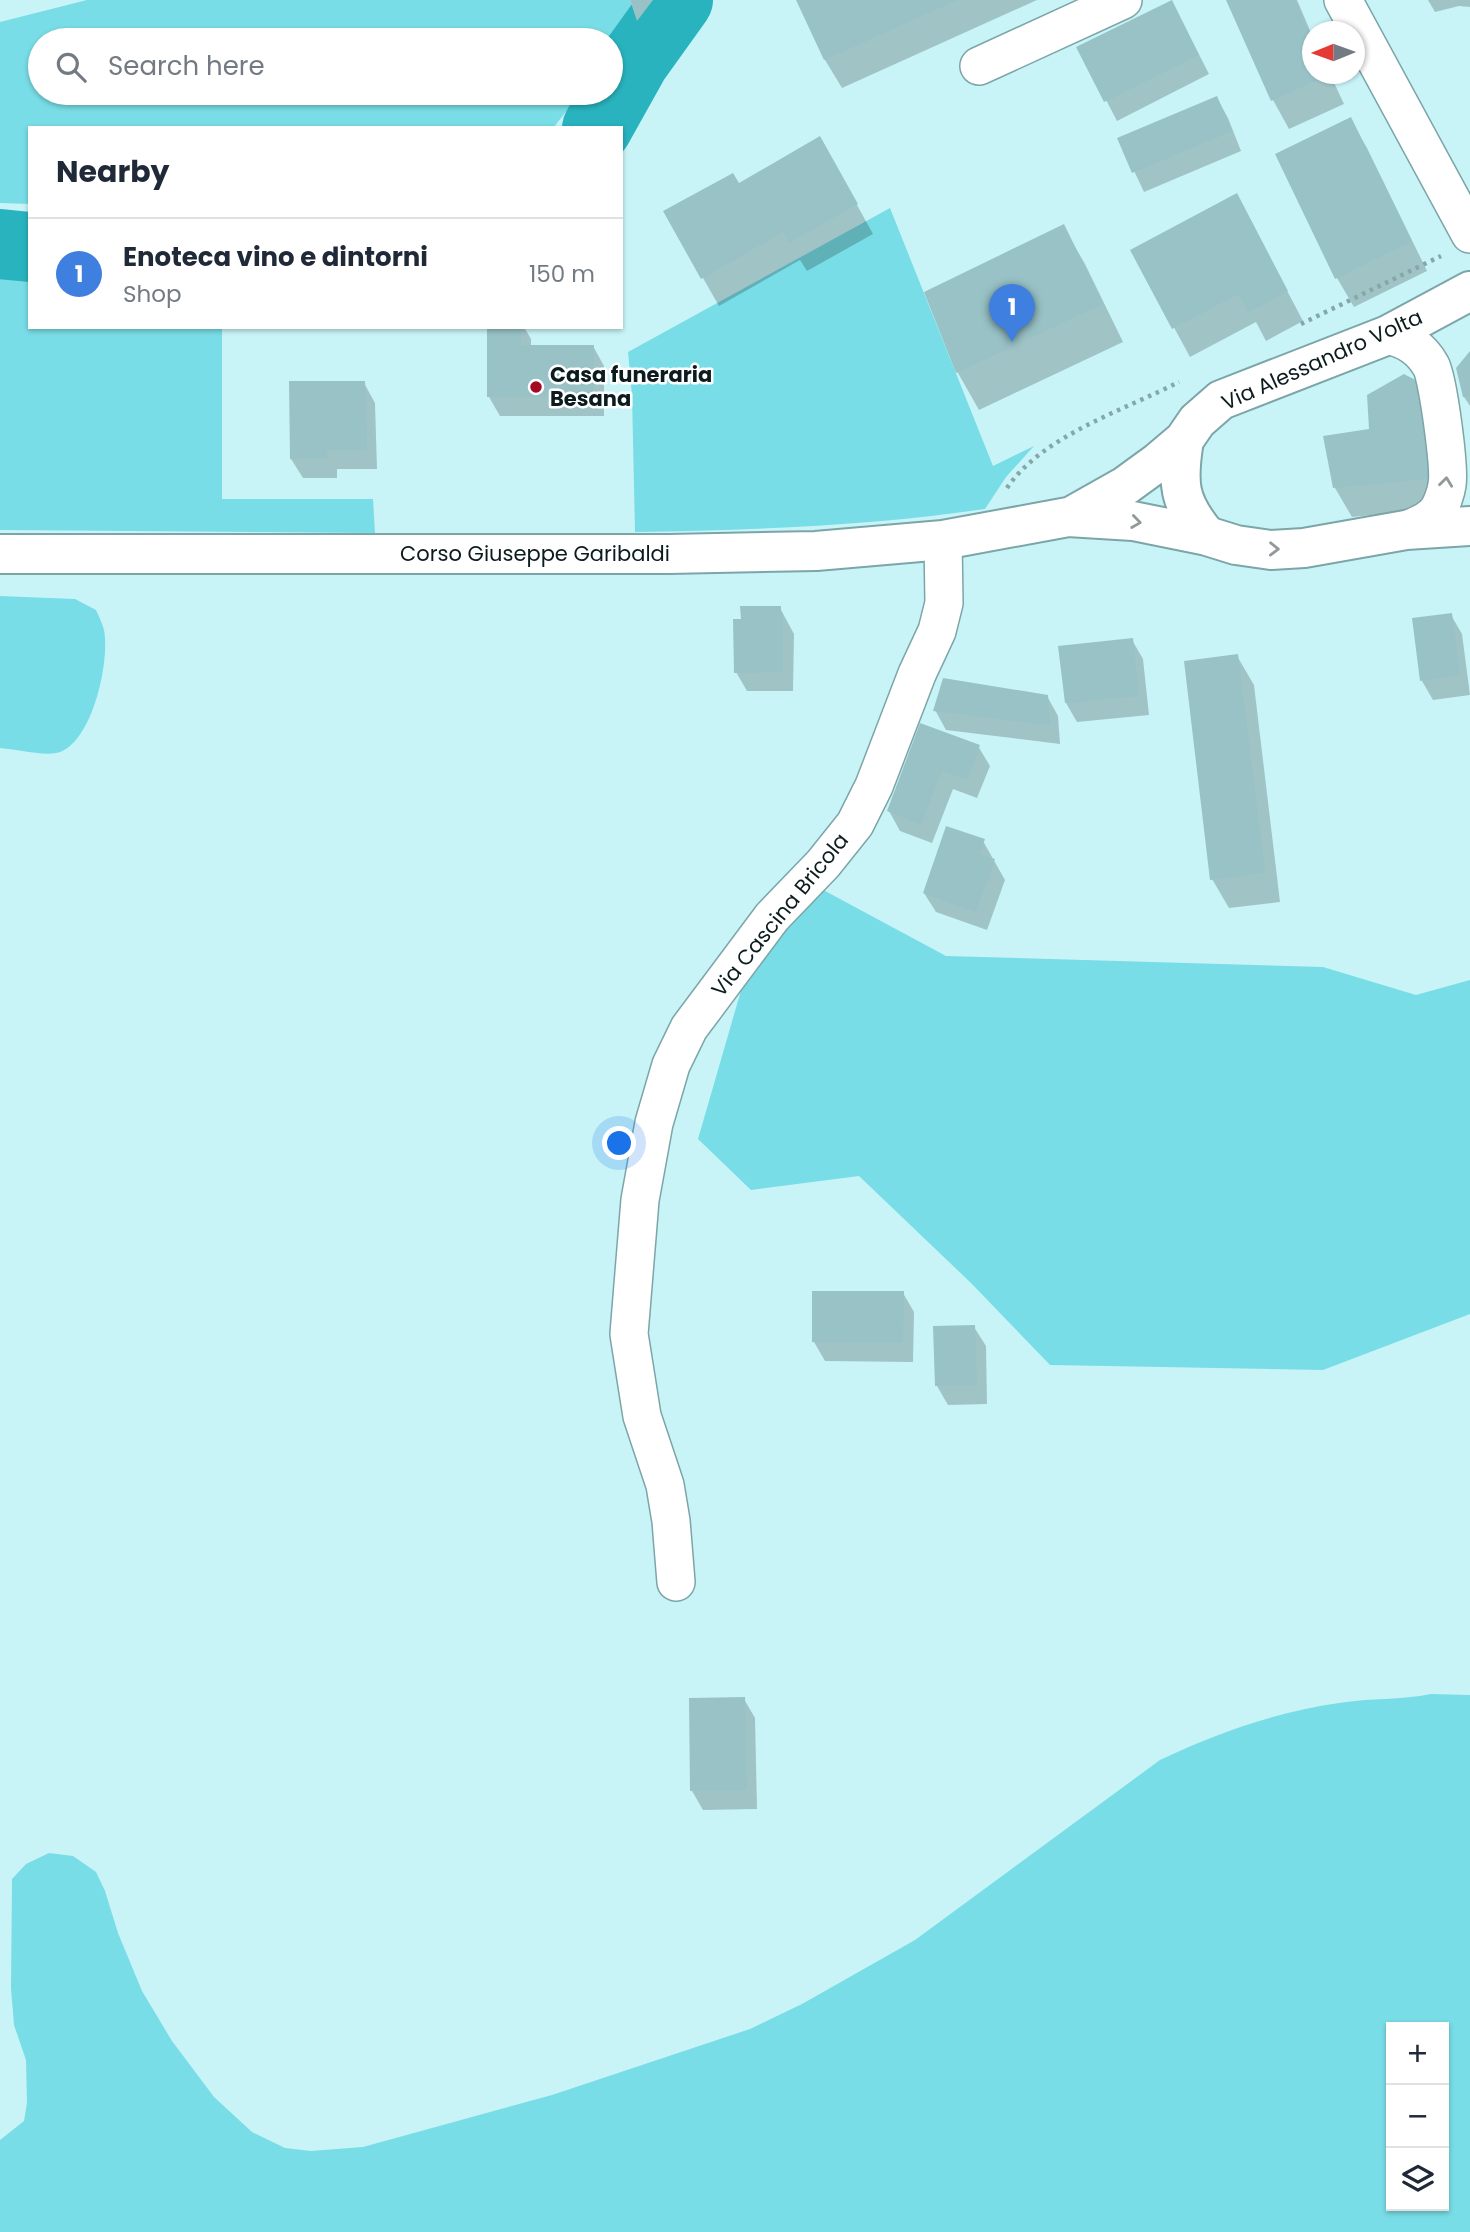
<!DOCTYPE html>
<meta charset="utf-8">
<style>
:root{--surface:#fff;--page:#f6f6f7;--text:#1f2937;--muted:#747a83;--line:#e0e1e3;--accent:#a40822}
body{margin:0;font-family:Poppins,sans-serif;background:var(--page);color:var(--text)}
.controls{position:absolute;right:21px;bottom:21px;display:grid;overflow:hidden;border-radius:0px;box-shadow:0 2px 5px #0004}
.controls button{width:63px;height:63px;display:grid;place-items:center;padding:0;border:0;border-bottom:2px solid var(--line);background:var(--surface);color:var(--text);font:35px sans-serif}
.compass{position:absolute;left:1302px;top:21px;width:63px;height:63px;border-radius:50%;background:var(--surface);box-shadow:0 2px 5px #0004;rotate:269deg}
.you{position:absolute;left:620px;top:1144px;width:24px;height:24px;margin:-18px;border:5px solid #fff;border-radius:50%;background:#1a73e8;box-shadow:0 0 0 10px #1a73e833}
.badge{display:grid;place-items:center;width:46px;height:46px;border-radius:50%;background:var(--accent);color:#fff;font-size:23px;font-weight:700}
.pin{position:absolute;translate:-50% -58px;filter:drop-shadow(0 2px 4px #0008)}
.pin::after{content:'';position:absolute;top:37px;width:24px;height:21px;background:inherit;clip-path:polygon(0 0,100% 0,50% 100%)}
.list{margin:0;padding:0;list-style:none}
h2{display:flex;justify-content:space-between;align-items:center;height:91px;margin:0;padding:0 28px;font-size:30px}
h2 small{font-size:23px;font-weight:400;color:var(--muted)}
.list li{display:grid;grid-template-columns:46px 1fr auto;gap:21px;align-items:center;box-sizing:border-box;height:112px;padding:0 28px;border-top:2px solid var(--line)}
.list b{display:block;font-size:26px;white-space:nowrap}
.list p{margin:0;font-size:23px;white-space:nowrap;color:var(--muted)}
.list em{font-size:23px;font-style:normal;color:var(--muted)}
.icon{flex:none;width:38px;height:38px;fill:none;stroke:currentColor;stroke-width:2;stroke-linecap:round;stroke-linejoin:round}
.map{position:relative;flex:none;width:1470px;height:2232px;overflow:hidden}
.search{position:absolute;background:var(--surface);box-shadow:0 2px 5px #0004;left:28px;top:28px;width:595px;height:77px;display:flex;align-items:center;gap:18px;box-sizing:border-box;padding:0 24px;border-radius:38px;color:var(--muted);font-size:26px}
.panel{position:absolute;background:var(--surface);box-shadow:0 2px 5px #0004;left:28px;top:126px;width:595px;height:203px;border-radius:0px}
.map>svg:first-child{display:block}
</style>
<div class="map">
<svg width="1470" height="2232" viewBox="0 0 1470 2232">
<rect width="100%" height="100%" fill="#c8f4f8"/>
<path fill="#78dde6" fill-rule="evenodd" d="M87,0H630L637,21L611,54V40H40V93H581L553,128H30V204L0,203V22Z
M890,208L993,466L1034,446L1006,477L985,509C868,526 753,530 635,532L632,395L628,352Z
M0,270L30,271V327H222V499H373L375,533L0,530Z
M0,596L75,599L96,610C99,616 102,623 104,630C110,661 93,740 60,752C46,757 15,749 0,748Z
M814,885L946,956L1323,967L1416,995L1470,980V1314L1323,1370L1050,1365L971,1283L859,1176L751,1190L698,1139L742,987Z
M1431,1694L1470,1695V2232H0V2140L24,2121L27,2103L26,2060L14,2025L11,1988L12,1879L26,1864L49,1853L73,1856L96,1872L105,1891L118,1933L142,1991L172,2041L214,2097L252,2132L285,2148L311,2151L363,2147L552,2095L750,2029L802,2004L915,1940L1160,1760C1217,1733 1276,1712 1339,1703C1370,1698 1401,1700 1431,1694ZM1444,2027V2206H1391V2027Z"/>
<path fill="#0003" d="M632,0H692L654,48L638,21Z
M798,0H1037L842,88L825,60Z
M1227,0H1297L1312,35V74H1330L1344,104L1289,129L1273,100Z
M1428,0H1470V7L1459,6L1435,12Z
M1182,21L1209,74L1117,121L1079,48Z
M1217,98L1228,118L1241,151L1144,192L1119,139Z
M1350,119L1367,148L1427,271L1354,307L1337,278L1277,155Z
M836,167L873,234L807,271L800,260L719,306L703,278L738,185Z
M1252,224L1303,321L1266,341L1256,322L1190,357L1132,250Z
M1063,226L1085,264L1123,342L979,410L958,373L927,293Z
M489,327H524L531,339V347L593,346L604,366V416H500L489,397Z
M1470,353V406L1464,397Z
M364,383L375,403L377,469H337V478H303L291,459Z
M1368,396L1450,507L1352,517L1335,488L1370,431Z
M780,608L794,634L793,691H747L736,672L742,620Z
M1451,615L1462,634L1470,695L1433,700L1422,681Z
M1132,640L1143,659L1149,715L1077,722L1066,703Z
M1237,656L1254,685L1280,902L1229,908L1212,879Z
M1047,696L1058,716L1060,744L946,730L935,710Z
M921,725L978,746L990,766L977,798L953,789L932,843L900,831L889,811Z
M983,841L1005,880L987,930L936,912L924,893Z
M903,1293L914,1312L913,1362L825,1361L814,1342Z
M974,1327L986,1346L987,1404L948,1405L937,1386Z
M744,1699L755,1718L757,1809L703,1810L692,1791Z"/>
<g fill="none" stroke-linecap="round" stroke-linejoin="round">
<path stroke="#28b3be" stroke-width="70" d="M597,128L635,60L678,0
M0,244L30,247"/>
</g>
<path fill="#98c2c6" d="M630,0H653L637,21Z
M796,0H957L824,60Z
M1172,0L1199,55L1104,102L1076,47Z
M1226,0H1295L1312,39V74H1331L1271,101Z
M1217,96L1232,131L1132,173L1117,138Z
M1351,117L1412,241L1335,279L1275,154Z
M820,136L858,204L789,243L783,232L701,279L663,211L733,173L739,183Z
M1237,193L1288,291L1248,313L1238,294L1172,329L1130,250Z
M1064,224L1103,304L956,373L924,292Z
M487,327H521V345H594V397H487Z
M1470,351V397H1463L1456,368Z
M1404,374L1421,383L1435,478L1333,488L1323,436L1369,429L1367,395Z
M289,381H365L367,450H327V459H290Z
M740,606H781V613H783V672L734,673L733,619H741Z
M1452,613L1460,675L1420,681L1412,618Z
M1133,638L1139,696L1065,703L1058,646Z
M1238,654L1265,873L1210,880L1184,661Z
M943,678L1048,695L1050,725L933,711Z
M920,723L980,745L967,780L942,771L921,825L887,811Z
M946,826L985,839L980,854L995,859L976,912L923,893Z
M812,1291H904L903,1343L812,1342Z
M975,1325L977,1385L935,1386L933,1326Z
M745,1697L747,1790L690,1791L689,1698Z"/>
<g fill="none" stroke-linecap="round" stroke-linejoin="round">
<defs>
<path id="street" d="M1343,0L1470,234
M979,66L1123,0
M1388,335C1407,340 1421,348 1431,366C1438,379 1450,468 1447,485C1446,492 1442,504 1438,510C1431,521 1418,525 1406,530
M676,1582L671,1521L665,1485L642,1416L629,1334L640,1200L654,1123L671,1065L689,1028L772,917L823,864L855,824L874,786L917,674L937,631L944,603L943,540"/>
<path id="secondary" d="M1184,440C1177,483 1178,502 1207,536
M1070,517L1125,486L1158,462L1184,440L1197,421L1221,400L1388,335L1470,291
M0,554H669L816,551L943,540L1068,517L1133,521L1207,536L1236,545L1271,550L1304,548L1406,530L1470,526"/>
</defs>
<use href="#street" stroke="#7ca5a8" stroke-width="40"/>
<use href="#secondary" stroke="#7ca5a8" stroke-width="42"/>
<path stroke="#85a7aa" stroke-width="4.5" stroke-dasharray="3.5 5" stroke-linecap="butt" d="M1301,324L1441,256
M1007,488C1042,436 1124,410 1179,382"/>
<use href="#street" stroke="#fff" stroke-width="37"/>
<use href="#secondary" stroke="#fff" stroke-width="38"/>
</g>
<defs><path id="oneway-chevron" d="M-2-3.5L2.5 0L-2 3.5" fill="none" stroke-width="1.6" stroke-linecap="round" stroke-linejoin="round" transform="scale(1.75)"/></defs>
<g stroke="#92999a">
<use href="#oneway-chevron" transform="translate(1446 482) rotate(-83)"/>
<use href="#oneway-chevron" transform="translate(1136 522) rotate(8)"/>
<use href="#oneway-chevron" transform="translate(1274 549) rotate(1)"/>
</g>
<circle fill="#a40822" stroke="#fff" stroke-width="2.5" cx="536" cy="387" r="7"/>
<g text-anchor="middle" stroke-width="5" stroke-linejoin="round" paint-order="stroke">
<g font-size="21" fill="#0c1c1e" stroke="#fff">
<text transform="translate(1322 360) rotate(-24)" y="7">Via Alessandro Volta</text>
<text x="535" y="561">Corso Giuseppe Garibaldi</text>
<text transform="translate(780 915) rotate(-51)" y="7">Via Cascina Bricola</text>
</g>
<g font-size="21" font-weight="bold" fill="#0c1c1e" stroke="#fff" text-anchor="start">
<text x="550" y="382">Casa funeraria<tspan x="550" dy="24">Besana</tspan></text>
</g>
</g>
</svg>
<div class="controls">
<button>+</button>
<button>−</button>
<button><svg class="icon" aria-label="layers" viewBox="0 0 24 24"><path d="M12 4l9 5-9 5-9-5zM3 14l9 5 9-5"/></svg></button>
</div>
<svg class="compass" viewBox="-18 -18 36 36"><path d="M0-13l5 13h-10z" fill="#e53935"/><path d="M0 13l5-13h-10z" fill="#747a83"/></svg>
<div class="you"></div>
<div class="pin badge" style="left:1012px;top:342px;background:#3f7fe0">1</div>
<div class="search"><svg class="icon" aria-label="search" viewBox="0 0 24 24"><circle cx="10" cy="10" r="6"/><path d="M15 15l6 6"/></svg>Search here</div>
<section class="panel">
<h2>Nearby<small></small></h2>
<ul class="list">
<li><span class="badge" style="background:#3f7fe0">1</span><div><b>Enoteca vino e dintorni</b><p>Shop</p></div><em>150 m</em></li>
</ul>
</section>
</div>
